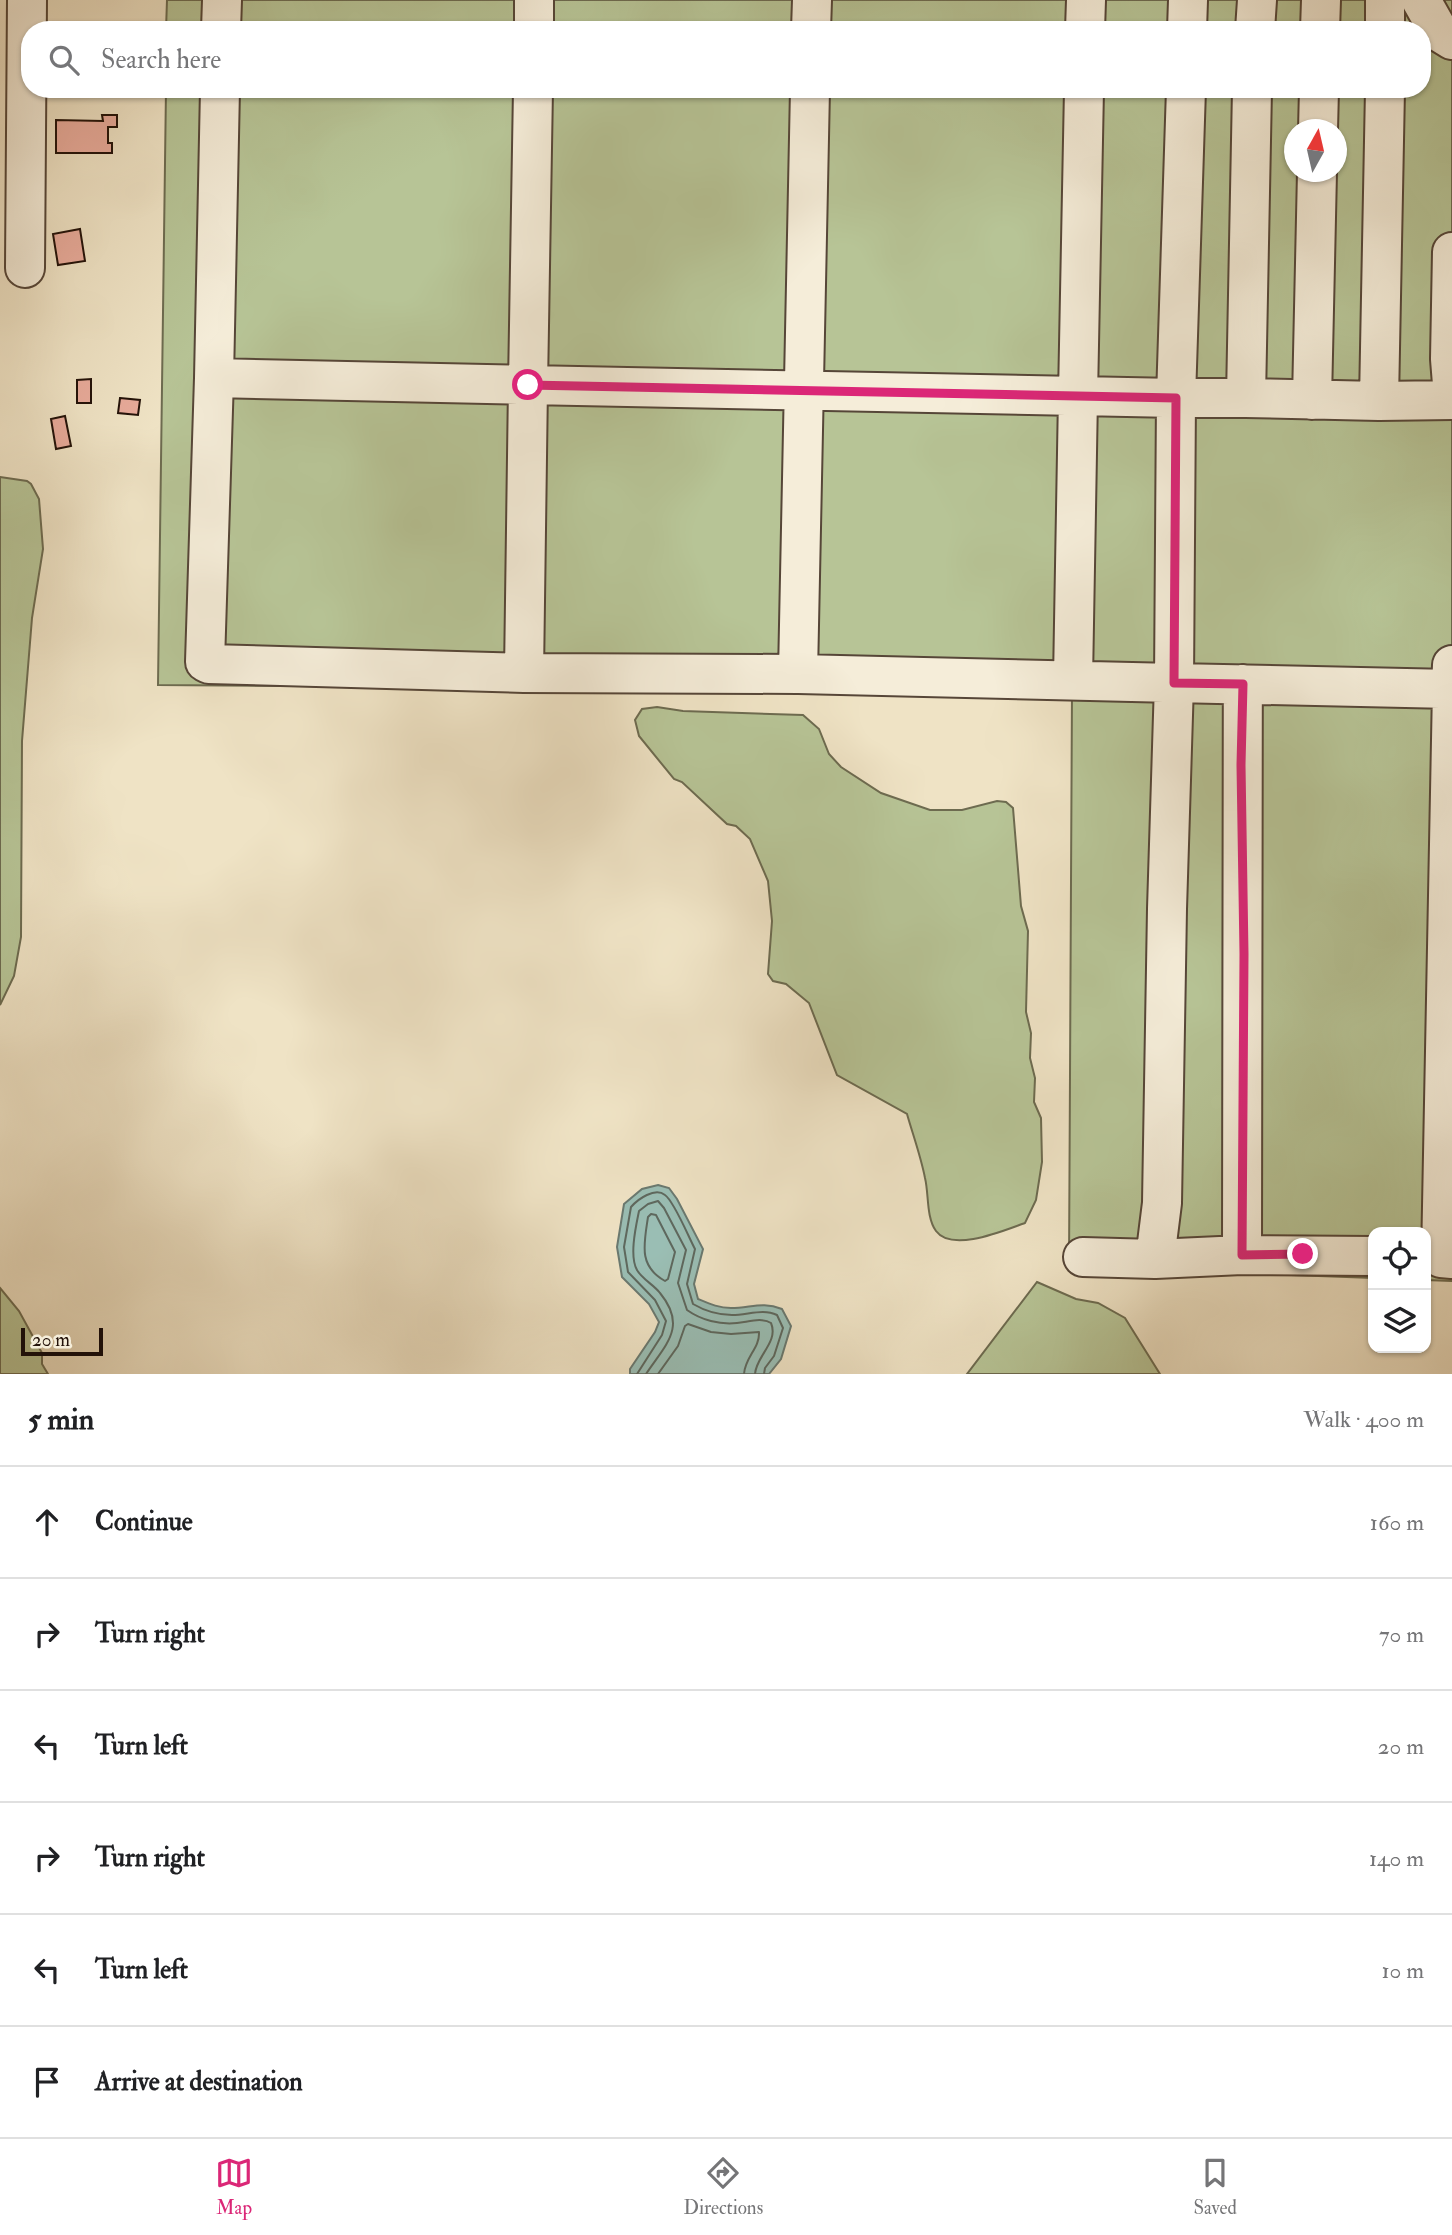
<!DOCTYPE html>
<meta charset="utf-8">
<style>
:root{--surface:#fff;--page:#f6f6f6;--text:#202124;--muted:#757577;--line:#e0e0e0;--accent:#db2777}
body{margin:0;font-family:"IM FELL Double Pica",serif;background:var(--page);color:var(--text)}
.controls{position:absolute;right:21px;bottom:21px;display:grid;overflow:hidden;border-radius:14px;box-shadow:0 2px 5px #0004}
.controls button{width:63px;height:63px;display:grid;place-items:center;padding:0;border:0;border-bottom:2px solid var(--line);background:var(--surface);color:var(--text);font:35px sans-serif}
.compass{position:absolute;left:1284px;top:119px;width:63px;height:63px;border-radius:50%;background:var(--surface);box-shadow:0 2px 5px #0004;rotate:8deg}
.scale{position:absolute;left:21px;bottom:18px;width:82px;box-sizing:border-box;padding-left:7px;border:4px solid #231209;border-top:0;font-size:19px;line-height:24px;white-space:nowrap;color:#231209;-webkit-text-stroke:5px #f5edd9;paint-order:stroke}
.stop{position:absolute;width:21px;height:21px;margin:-16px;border:5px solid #db2777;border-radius:50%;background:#fff}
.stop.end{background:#db2777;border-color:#fff;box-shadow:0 2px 7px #0008}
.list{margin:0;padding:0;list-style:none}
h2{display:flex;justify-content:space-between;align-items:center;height:91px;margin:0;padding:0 28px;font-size:30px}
h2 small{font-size:23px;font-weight:400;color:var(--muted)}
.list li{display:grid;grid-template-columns:46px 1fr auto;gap:21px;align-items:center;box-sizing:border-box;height:112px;padding:0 28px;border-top:2px solid var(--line)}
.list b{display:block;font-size:26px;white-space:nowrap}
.list em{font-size:23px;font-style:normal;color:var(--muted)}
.icon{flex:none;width:38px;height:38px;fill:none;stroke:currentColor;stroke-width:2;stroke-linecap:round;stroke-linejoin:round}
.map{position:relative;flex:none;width:1452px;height:1374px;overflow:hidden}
.search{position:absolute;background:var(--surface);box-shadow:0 2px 5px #0004;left:21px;right:21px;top:21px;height:77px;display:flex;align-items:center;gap:18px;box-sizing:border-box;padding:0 24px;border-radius:28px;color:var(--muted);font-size:26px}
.sheet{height:763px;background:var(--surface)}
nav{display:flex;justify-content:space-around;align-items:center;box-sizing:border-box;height:98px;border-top:2px solid var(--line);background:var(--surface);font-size:19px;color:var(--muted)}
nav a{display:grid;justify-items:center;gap:4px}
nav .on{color:var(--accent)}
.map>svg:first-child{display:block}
</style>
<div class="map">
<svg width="1452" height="1374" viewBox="0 0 1452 1374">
<rect width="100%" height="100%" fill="#efe3c5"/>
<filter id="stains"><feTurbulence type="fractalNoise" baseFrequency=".00286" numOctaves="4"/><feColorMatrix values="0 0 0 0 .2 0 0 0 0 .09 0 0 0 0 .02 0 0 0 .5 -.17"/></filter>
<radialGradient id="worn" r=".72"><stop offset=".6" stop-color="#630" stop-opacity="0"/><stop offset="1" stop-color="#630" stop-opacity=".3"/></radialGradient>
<path fill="#b7c496" stroke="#6d6b50" stroke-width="2" fill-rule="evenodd" d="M167,0H1452V1281L1426,1280V1232H1373V1278L1069,1267L1072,691L158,685L166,89H1422V30H166ZM1294,130H1336V172H1294Z
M0,477L27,481L31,484L39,499L43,549L32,618L22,741L21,937L14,976L0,1005Z
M657,707L683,711L803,715L819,729L829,754L841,767L881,793L930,810H962L997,801L1006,802L1013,808L1021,906L1028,931L1026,1012L1031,1033L1030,1058L1035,1078L1034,1102L1041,1118L1042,1162L1036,1200L1025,1223C1005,1230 952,1253 936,1231C926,1217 929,1194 925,1178C921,1157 913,1135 907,1114L837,1075L809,1003L786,984L773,981L768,974L772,921L768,881L750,839L736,826L727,824L682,782L674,779L639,736L635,720L642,709Z
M1037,1282L1076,1299L1098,1303L1125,1318L1160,1374H967Z
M0,1288L19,1311L42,1353V1364L48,1374H0Z"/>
<path fill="#9abeb4" stroke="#6a7970" stroke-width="2" d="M658,1185L669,1188L677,1199L703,1249L694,1284L698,1299C710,1304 719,1308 731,1308C751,1308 762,1301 782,1309L791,1326L781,1359L769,1374H630V1369L655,1332L659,1322L649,1304L622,1277L617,1247L624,1204L642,1189Z"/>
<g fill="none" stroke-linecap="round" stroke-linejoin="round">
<path stroke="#5e685e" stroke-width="2" d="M651,1214L656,1215L675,1252L668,1279L665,1281C638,1266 644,1244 648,1217Z
M637,1374L662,1335L666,1321L655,1300L628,1272L624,1247L631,1207C638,1199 655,1187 665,1195C674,1201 689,1238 695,1249L687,1284L693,1304C705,1311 718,1315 732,1315C748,1315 763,1308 777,1315L783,1328L774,1356L765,1368L764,1374
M646,1374C665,1345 688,1327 660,1293C654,1285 642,1279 637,1270C629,1256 636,1226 639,1211L648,1204L658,1201L664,1208L686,1250L678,1283L687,1310C701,1320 720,1325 737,1323C748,1322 762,1317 771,1323C779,1342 756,1356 755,1374
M658,1374L678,1346L685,1326L688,1324L711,1332L731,1334L759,1332C760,1348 745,1357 744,1374"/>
</g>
<path fill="#e8ab9b" stroke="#231209" stroke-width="2" d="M102,115H117V127H108V143H112V153H56V120L103,121Z
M80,229L85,261L58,265L53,234Z
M91,379V403H77V380Z
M120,398L140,400L138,415L118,413Z
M65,416L71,446L56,449L51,419Z"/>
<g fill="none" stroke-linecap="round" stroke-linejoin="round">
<defs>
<path id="minor" d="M1385,0V30
M1421,0L1439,32L1452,40
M221,30L222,0
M534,30V0
M811,30L812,0
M1085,30L1086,0
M1187,30L1188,0
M1255,30L1257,0
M1320,30L1321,0
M220,89L214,378L205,662L209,664L524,673L798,674L1174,683L1167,909L1162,1203L1155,1259L1242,1255C1243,1064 1241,874 1243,684
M1084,89L1078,396L1176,398L1186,89
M1252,89L1246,398L1379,401L1385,89
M1318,130L1319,89
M1452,252L1450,359L1452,384
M25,268L27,0
M214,378L528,385L533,89
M1246,398H1176L1174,683L1451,689L1452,665
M1312,400L1317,172
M1379,401L1452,400
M524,673L528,385L1078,396L1073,680
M798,674L810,89
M1452,689L1441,1258L1452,1259
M1242,1255L1373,1256
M1083,1257L1155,1259"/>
</defs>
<use href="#minor" stroke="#564638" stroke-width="42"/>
<use href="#minor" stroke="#f5edd9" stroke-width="38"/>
</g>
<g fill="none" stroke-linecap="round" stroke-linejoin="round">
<path stroke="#db2777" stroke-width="9" d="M528,385L1176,398L1174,683L1243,684L1241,765L1244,954L1242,1255L1303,1254"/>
</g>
<rect width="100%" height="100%" filter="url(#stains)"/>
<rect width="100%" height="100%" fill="url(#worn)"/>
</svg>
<div class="controls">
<button><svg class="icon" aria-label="locate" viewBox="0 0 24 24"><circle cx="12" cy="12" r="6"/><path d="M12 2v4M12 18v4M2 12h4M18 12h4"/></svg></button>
<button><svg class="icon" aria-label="layers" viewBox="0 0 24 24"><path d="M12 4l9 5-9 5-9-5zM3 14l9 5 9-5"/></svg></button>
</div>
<svg class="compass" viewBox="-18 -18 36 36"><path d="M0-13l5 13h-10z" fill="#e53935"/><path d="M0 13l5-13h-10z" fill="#757577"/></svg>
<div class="scale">20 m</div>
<div class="stop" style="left:528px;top:385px"></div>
<div class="stop end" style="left:1303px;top:1254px"></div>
<div class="search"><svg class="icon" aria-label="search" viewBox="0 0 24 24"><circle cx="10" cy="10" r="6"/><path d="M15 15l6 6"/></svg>Search here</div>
</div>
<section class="sheet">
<h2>5 min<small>Walk · 400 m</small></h2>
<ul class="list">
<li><svg class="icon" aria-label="ahead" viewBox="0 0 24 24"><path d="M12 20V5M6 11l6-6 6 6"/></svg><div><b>Continue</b></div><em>160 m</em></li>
<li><svg class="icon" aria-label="right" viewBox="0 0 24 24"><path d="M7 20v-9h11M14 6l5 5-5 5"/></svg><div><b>Turn right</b></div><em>70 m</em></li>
<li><svg class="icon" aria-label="left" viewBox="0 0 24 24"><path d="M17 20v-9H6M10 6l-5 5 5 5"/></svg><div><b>Turn left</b></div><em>20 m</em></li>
<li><svg class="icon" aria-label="right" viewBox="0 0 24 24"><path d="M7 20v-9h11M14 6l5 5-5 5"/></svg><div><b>Turn right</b></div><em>140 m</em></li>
<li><svg class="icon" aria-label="left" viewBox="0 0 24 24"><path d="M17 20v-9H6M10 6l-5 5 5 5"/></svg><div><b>Turn left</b></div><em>10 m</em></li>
<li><svg class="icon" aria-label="arrive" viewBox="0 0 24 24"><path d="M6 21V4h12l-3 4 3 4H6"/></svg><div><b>Arrive at destination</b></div></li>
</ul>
</section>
<nav>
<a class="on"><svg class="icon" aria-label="map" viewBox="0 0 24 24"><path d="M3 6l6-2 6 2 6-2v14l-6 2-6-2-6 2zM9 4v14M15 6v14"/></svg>Map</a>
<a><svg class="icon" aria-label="directions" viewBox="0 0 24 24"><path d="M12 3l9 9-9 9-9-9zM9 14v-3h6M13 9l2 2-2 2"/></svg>Directions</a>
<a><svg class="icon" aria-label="saved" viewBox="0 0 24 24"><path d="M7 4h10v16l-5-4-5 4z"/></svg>Saved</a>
</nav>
